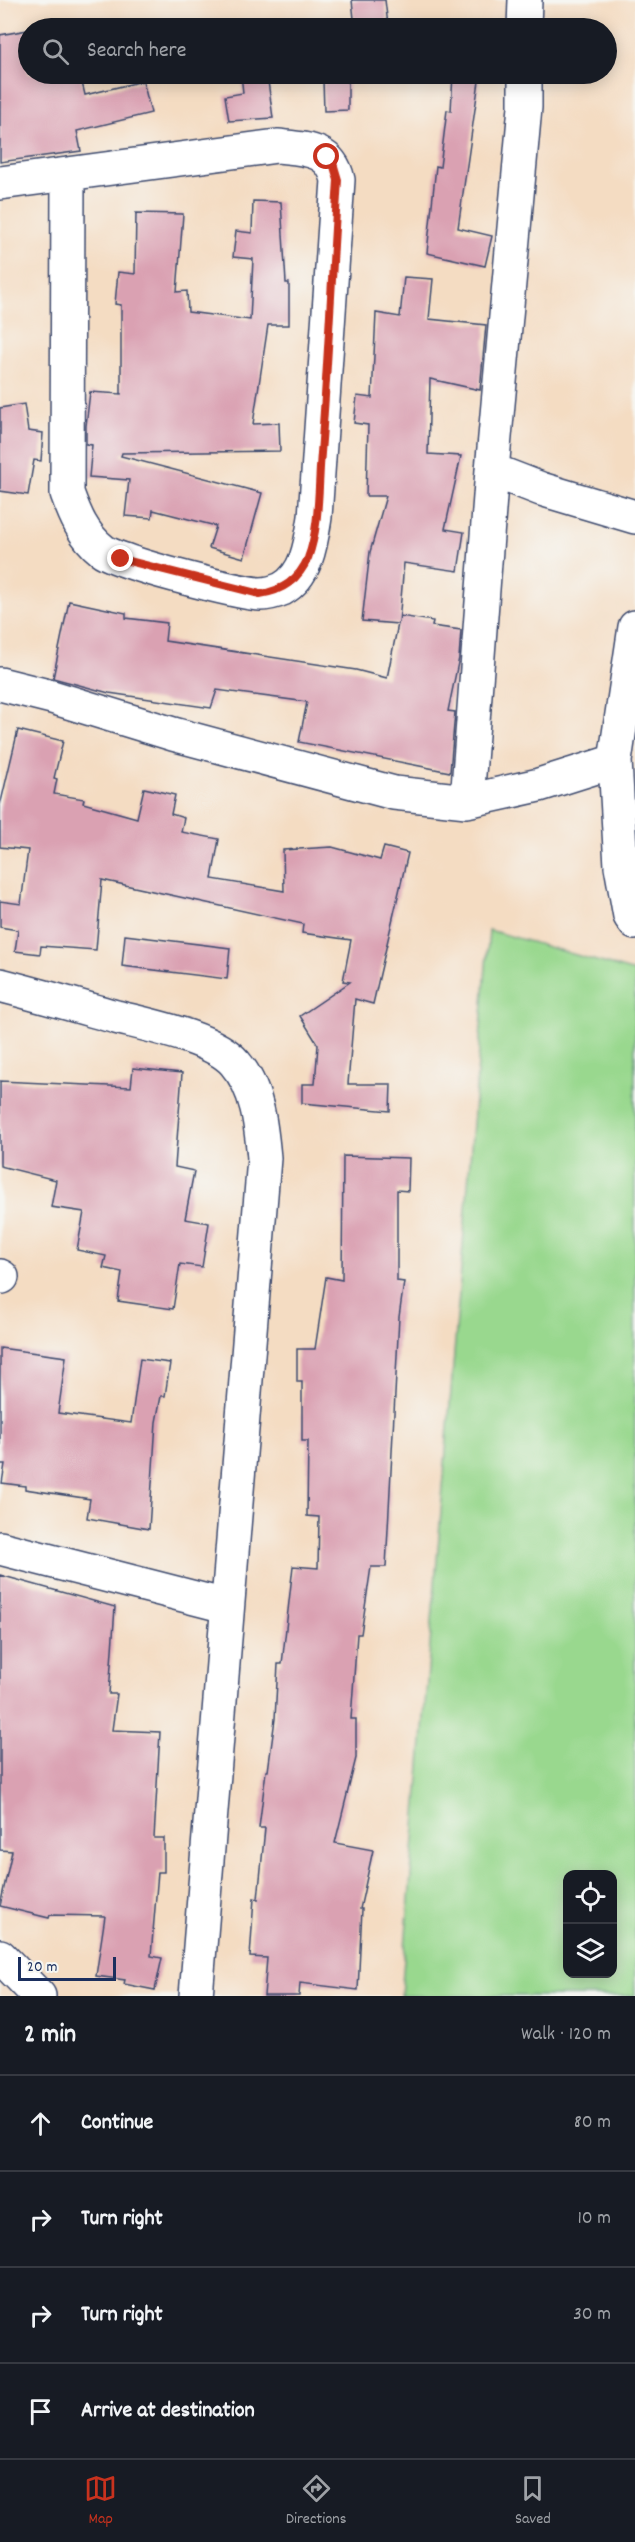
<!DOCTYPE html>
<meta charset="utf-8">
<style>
:root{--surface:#171b24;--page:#242831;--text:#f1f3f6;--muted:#9ea1a6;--line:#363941;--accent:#c8321e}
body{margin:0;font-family:Dekko,sans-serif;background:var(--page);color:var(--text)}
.controls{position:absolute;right:18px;bottom:18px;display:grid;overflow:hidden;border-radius:12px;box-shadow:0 3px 15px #0003}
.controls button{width:54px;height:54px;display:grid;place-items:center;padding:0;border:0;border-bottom:2px solid var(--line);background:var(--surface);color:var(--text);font:30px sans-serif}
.scale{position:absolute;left:18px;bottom:15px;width:98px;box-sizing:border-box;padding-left:6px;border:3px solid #1b2f5e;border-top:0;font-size:16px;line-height:21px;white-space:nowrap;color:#1b2f5e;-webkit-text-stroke:4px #f6f6f2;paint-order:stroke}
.stop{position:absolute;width:18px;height:18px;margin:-14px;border:4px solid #c8321e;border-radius:50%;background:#fff}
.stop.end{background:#c8321e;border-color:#fff;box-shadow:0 2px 6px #0008}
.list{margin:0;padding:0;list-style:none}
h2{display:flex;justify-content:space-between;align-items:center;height:78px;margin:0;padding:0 24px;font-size:26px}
h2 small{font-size:20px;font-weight:400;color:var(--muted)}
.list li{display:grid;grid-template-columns:39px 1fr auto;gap:18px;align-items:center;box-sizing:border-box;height:96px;padding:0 24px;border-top:2px solid var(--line)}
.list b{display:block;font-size:22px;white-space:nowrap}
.list em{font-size:20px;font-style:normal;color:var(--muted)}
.icon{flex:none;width:33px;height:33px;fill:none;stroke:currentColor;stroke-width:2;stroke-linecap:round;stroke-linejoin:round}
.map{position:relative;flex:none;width:635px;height:1996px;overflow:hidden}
.search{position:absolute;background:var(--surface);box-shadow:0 3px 15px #0003;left:18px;right:18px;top:18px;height:66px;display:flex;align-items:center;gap:15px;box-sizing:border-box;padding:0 21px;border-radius:33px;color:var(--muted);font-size:22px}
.sheet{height:462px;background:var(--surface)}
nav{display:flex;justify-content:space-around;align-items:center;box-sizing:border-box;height:84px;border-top:2px solid var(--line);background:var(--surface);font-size:16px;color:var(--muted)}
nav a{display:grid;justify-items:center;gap:3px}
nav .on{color:var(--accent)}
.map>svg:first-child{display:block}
</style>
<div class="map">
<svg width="635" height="1996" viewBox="0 0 635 1996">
<rect width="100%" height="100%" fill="#f6f6f2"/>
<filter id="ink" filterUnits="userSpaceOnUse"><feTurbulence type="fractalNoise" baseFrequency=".0167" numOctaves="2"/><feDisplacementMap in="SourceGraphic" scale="12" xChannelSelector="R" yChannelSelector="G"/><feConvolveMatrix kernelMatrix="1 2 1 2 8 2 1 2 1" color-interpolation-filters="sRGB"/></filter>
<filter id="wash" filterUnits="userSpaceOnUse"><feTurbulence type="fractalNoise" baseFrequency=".008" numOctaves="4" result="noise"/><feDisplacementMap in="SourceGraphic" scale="24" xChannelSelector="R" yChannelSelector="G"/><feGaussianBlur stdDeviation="1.35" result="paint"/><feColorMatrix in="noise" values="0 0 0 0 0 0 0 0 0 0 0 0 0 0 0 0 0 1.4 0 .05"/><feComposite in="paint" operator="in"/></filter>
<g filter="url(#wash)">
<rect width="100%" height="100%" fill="#f4dcc2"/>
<path fill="#99d88e" stroke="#5a8476" stroke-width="1.5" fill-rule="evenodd" d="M489,930L635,972V1996H401ZM568,1874H612V1974H568Z"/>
<g id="blocks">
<path fill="#daa1b2" d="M352,0H385L388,25L355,28Z
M28,30V74H80L85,95L143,81L151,113L77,131L81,151L0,162V35Z
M241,74H267L273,118L229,121L225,96L243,93Z
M453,74H480L458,228L492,236L485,266L427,253L436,166L440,167L447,110L451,111Z
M323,80H348V110L324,111Z
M253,201L281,202L286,283H289V325H268L253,424L279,423L280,451L122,453L121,456L262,493L244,558L209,548L216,526L153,510L152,518L125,516L129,480L89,477L92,445L86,444V426L90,392L121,394V305L115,304L118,272L135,274L136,213L183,214L177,292L187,291L188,312L250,320L253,259L233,257L236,231L252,233Z
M404,277L433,279L429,319L486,325L480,390L430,379L428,454L461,456L445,529L464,532L458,571L404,563L399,623L400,616L433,621L432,626L461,630L459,658L448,711L455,712L450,772L299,742L307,702L217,690L211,708L109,693L53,678L69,601L126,613V618L167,623L165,641L356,670L387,678L398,624L362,621L370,552L386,496H366L368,425L354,423L357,396L372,398L376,313L400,317Z
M24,404L28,431L43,433L41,461L34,460L28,495L0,491V408Z
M18,730L63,741L54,778L57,779L54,794L84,799L83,803L137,818L144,788L175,795L171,814L184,818L181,832L219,839L212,879L284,891L283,850L332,847L380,860L384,847L408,853L373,1004L355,999L348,1084H391L390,1111L302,1103V1084H315L318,1045L300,1016L350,982L343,981L351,940L302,933L303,924L102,880L96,950L41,946L40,954L15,951L18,930L0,927V901L21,904L28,850L0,847V806Z
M125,935L230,948L227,979L122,966Z
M133,1068L182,1073L175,1167L194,1171L185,1219L209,1223L202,1267L180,1264L173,1309L118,1301L122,1272L103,1268L106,1256L77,1250L84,1212L51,1207L56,1180L0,1166V1081L131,1087Z
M343,1156L409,1158L408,1191L397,1190V1281L404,1282L399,1317L386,1567H371L361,1634H357L351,1719H356V1758L335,1843L373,1850L360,1909H362L358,1990L300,1983L299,1996H264L267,1958L250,1957L254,1898L258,1899L265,1828H259L266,1771H268L275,1719L278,1664H282L293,1566L318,1568L319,1517L307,1516L308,1441H302V1382H297V1349H315L326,1277L342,1280Z
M0,1348L66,1357L58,1413L131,1423L140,1359L170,1363L165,1396H161L156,1422L149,1529L87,1518L90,1499L25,1489V1486L2,1483L5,1464H0Z
M0,1575L115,1607L109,1694H117L112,1730L160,1732L154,1838H164V1872H158L151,1956L162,1958L155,1990L124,1984L125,1980L96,1976L105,1916L50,1915L49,1918L0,1906L12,1851L0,1850Z"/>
</g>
</g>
<g filter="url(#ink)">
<use href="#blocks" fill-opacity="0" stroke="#3c496d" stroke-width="1.5"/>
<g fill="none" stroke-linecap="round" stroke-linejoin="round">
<defs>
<path id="minor" d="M524,28L525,0
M0,183L277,146C305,149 331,148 338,180L315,517C311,543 307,575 282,589C275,592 267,594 260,594C238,593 116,562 102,550C83,535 75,515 67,493L68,174
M492,470L541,489L635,517
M635,627L615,761L621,866L630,916L635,923
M0,684L52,697L173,734L394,793L467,801L539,785L615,761
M467,801L492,470L525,107V74
M0,985C39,995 77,1006 116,1017C147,1025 214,1038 235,1063C258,1089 261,1126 264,1158L196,1996
M0,1276L2,1277
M0,1548L226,1606
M0,1956L39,1996"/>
</defs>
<use href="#minor" stroke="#3c496d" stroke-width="36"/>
<use href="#minor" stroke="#fff" stroke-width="33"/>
</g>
</g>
<g fill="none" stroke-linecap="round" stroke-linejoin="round" filter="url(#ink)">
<path stroke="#c8321e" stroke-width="8" d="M121,559L260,594C282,591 299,579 308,558C320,526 318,487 321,453C328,362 332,271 338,180L333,163L327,157"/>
</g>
</svg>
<div class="controls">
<button><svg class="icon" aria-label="locate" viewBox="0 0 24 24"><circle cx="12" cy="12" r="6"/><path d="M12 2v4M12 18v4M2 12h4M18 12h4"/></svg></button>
<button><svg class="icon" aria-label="layers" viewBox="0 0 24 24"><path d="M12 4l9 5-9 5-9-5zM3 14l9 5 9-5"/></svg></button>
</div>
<div class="scale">20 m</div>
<div class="stop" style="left:327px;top:157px"></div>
<div class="stop end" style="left:121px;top:559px"></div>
<div class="search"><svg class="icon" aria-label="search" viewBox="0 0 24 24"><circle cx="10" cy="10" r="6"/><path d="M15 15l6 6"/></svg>Search here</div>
</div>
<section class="sheet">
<h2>2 min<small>Walk · 120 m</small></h2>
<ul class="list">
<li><svg class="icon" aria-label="ahead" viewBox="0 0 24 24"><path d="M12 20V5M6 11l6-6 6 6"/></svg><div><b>Continue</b></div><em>80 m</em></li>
<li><svg class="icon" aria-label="right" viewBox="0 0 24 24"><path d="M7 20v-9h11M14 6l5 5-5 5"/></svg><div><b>Turn right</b></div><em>10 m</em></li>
<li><svg class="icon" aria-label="right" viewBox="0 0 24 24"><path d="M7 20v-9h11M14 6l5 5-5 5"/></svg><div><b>Turn right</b></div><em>30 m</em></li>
<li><svg class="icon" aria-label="arrive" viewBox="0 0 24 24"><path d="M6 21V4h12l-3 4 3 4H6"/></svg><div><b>Arrive at destination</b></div></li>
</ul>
</section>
<nav>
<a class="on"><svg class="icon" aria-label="map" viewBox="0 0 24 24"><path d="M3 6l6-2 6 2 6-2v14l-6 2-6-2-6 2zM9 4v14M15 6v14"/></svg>Map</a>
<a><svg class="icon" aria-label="directions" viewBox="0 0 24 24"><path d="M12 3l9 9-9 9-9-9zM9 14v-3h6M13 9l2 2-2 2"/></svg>Directions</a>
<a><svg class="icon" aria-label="saved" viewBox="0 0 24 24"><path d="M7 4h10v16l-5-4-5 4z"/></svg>Saved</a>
</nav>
